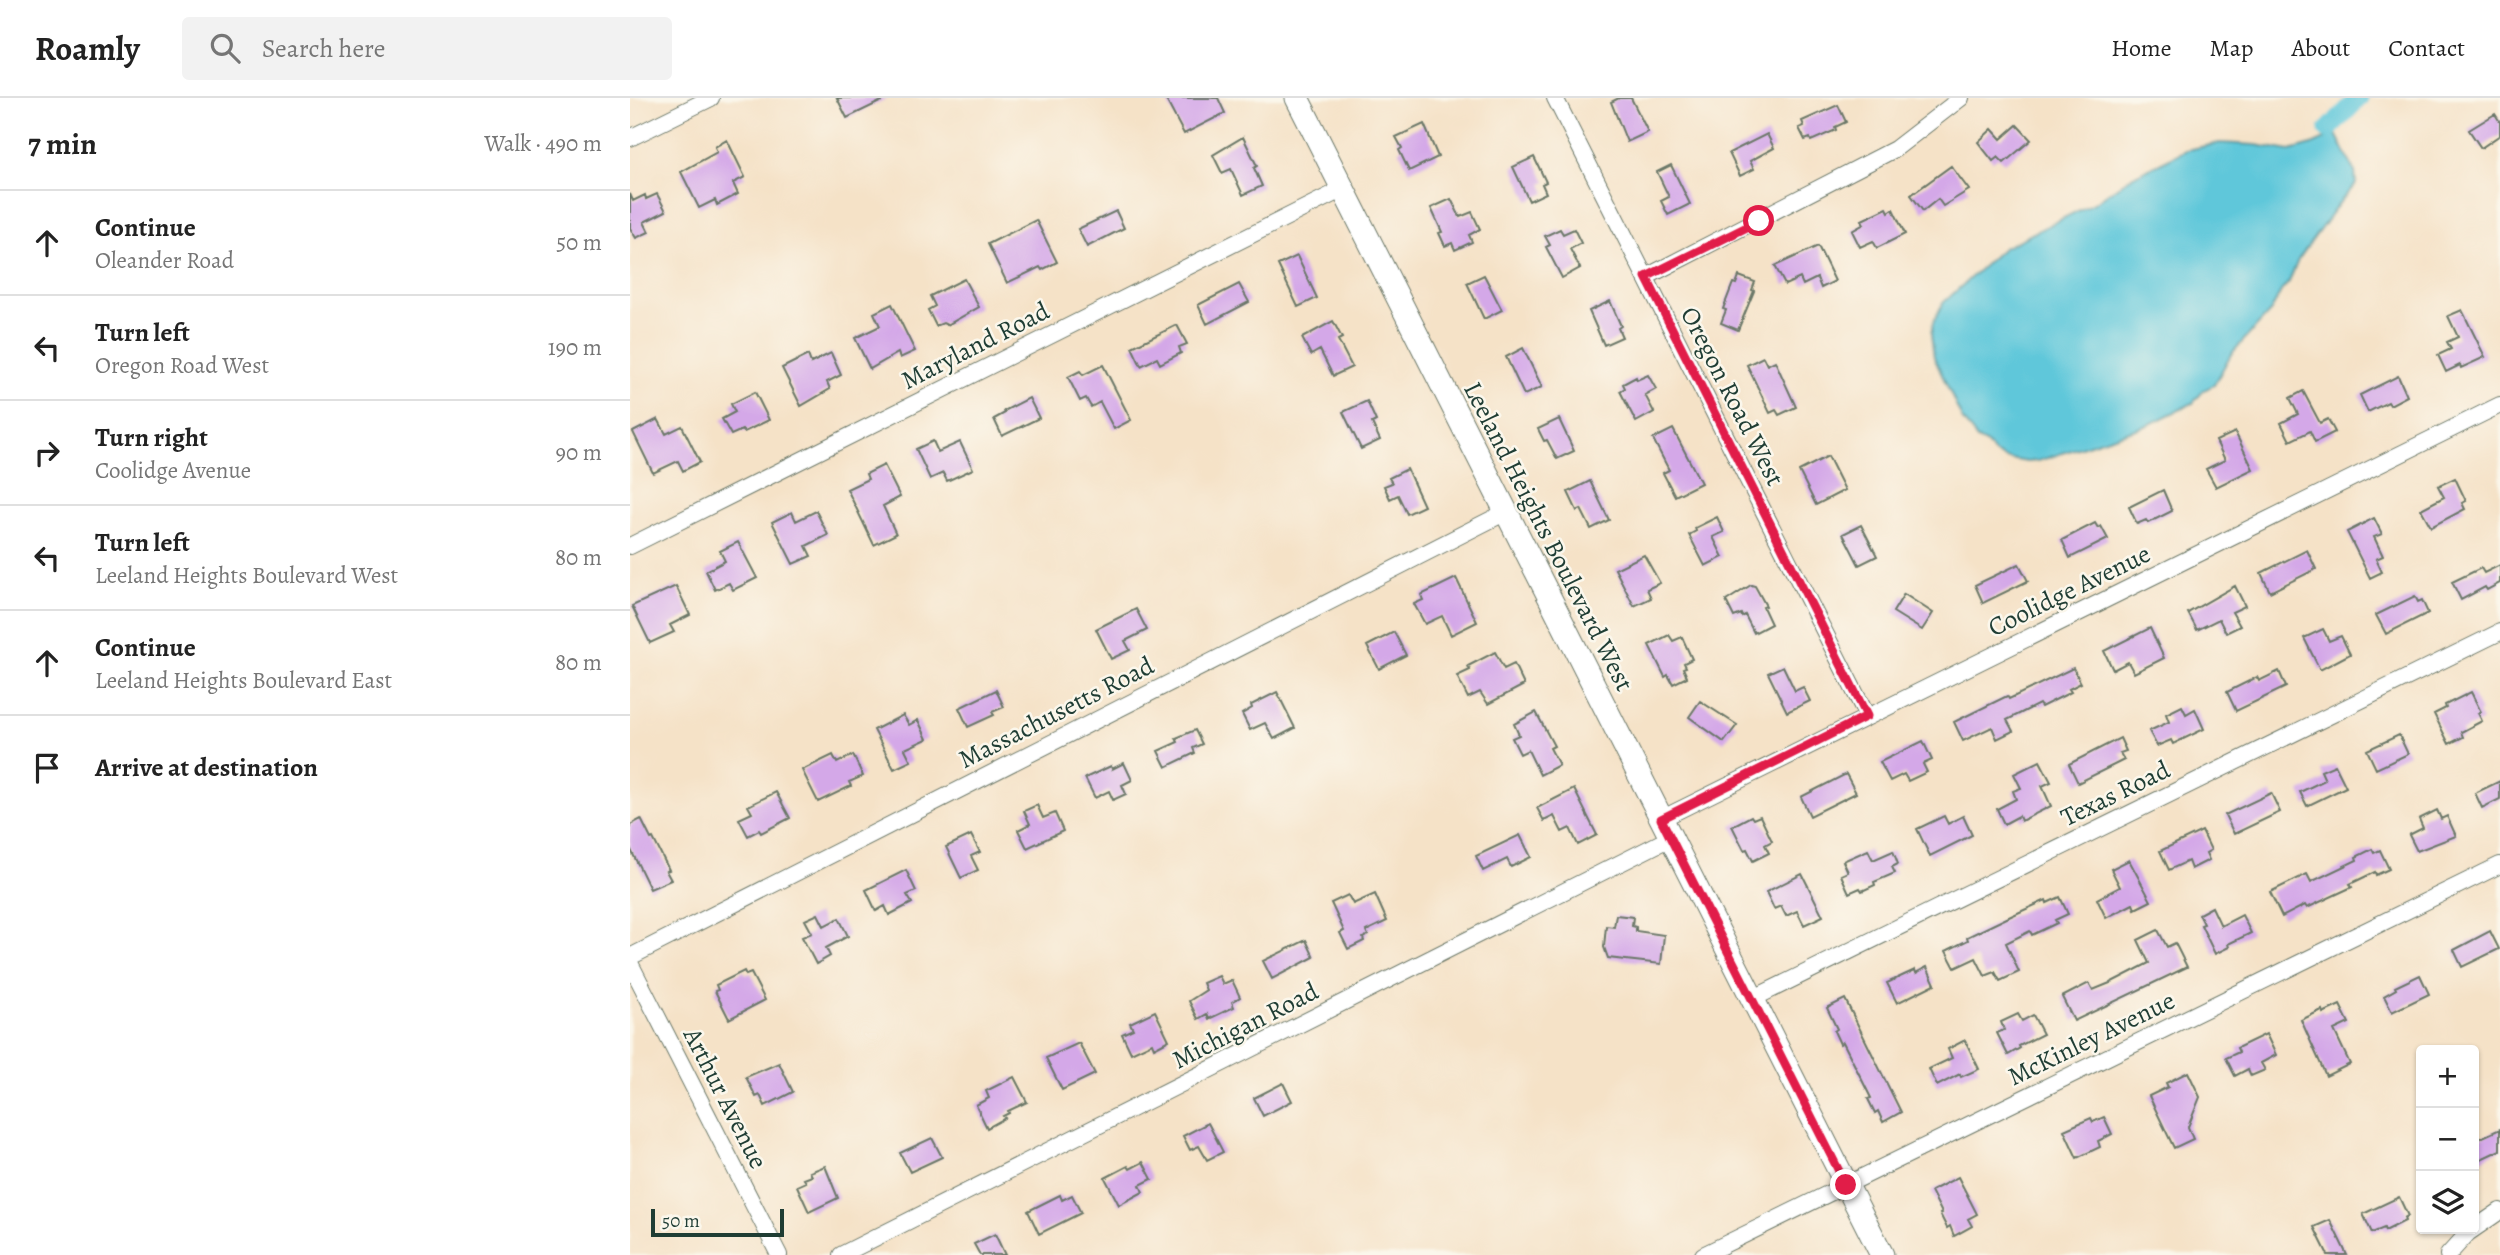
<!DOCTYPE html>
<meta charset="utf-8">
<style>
:root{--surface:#fff;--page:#f2f2f2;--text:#222;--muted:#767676;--line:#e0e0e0}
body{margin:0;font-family:Alegreya,serif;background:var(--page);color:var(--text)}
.controls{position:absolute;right:21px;bottom:21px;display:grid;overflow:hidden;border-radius:7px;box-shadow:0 2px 5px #0004}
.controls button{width:63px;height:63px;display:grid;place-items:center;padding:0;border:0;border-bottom:2px solid var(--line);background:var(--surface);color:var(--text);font:35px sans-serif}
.scale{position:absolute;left:21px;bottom:18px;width:133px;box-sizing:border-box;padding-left:7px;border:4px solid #1f3d34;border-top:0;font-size:19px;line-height:24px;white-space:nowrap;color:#1f3d34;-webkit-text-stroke:5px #fbf7ec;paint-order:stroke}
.stop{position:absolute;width:21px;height:21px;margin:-16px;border:5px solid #e11d48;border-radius:50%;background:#fff}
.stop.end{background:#e11d48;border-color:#fff;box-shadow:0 2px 7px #0008}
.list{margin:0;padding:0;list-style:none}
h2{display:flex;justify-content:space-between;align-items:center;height:91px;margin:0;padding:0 28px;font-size:30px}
h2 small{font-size:23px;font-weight:400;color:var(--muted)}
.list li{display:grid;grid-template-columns:46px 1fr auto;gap:21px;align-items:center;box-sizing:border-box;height:105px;padding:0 28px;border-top:2px solid var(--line)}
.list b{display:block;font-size:26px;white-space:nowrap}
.list p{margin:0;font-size:23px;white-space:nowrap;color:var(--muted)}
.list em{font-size:23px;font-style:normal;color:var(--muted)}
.icon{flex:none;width:38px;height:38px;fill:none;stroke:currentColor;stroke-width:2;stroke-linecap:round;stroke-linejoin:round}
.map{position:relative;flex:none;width:1870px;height:1157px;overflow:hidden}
header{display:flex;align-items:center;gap:42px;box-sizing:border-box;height:98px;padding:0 35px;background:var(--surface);border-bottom:2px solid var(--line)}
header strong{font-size:33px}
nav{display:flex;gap:38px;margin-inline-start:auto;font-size:24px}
.search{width:490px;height:63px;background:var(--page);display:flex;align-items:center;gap:18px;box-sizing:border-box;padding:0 24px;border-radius:7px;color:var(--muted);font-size:26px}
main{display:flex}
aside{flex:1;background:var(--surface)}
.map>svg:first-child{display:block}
</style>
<header>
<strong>Roamly</strong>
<div class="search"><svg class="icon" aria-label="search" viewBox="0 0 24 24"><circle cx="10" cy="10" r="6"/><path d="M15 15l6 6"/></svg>Search here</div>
<nav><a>Home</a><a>Map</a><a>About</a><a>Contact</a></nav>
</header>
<main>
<aside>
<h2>7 min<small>Walk · 490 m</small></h2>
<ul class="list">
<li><svg class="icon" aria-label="ahead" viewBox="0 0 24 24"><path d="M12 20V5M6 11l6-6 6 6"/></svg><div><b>Continue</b><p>Oleander Road</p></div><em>50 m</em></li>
<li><svg class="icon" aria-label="left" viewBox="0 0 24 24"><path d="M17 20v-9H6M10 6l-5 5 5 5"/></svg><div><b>Turn left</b><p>Oregon Road West</p></div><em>190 m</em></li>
<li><svg class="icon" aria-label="right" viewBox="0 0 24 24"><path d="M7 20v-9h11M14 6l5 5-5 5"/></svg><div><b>Turn right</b><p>Coolidge Avenue</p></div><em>90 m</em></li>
<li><svg class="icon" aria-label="left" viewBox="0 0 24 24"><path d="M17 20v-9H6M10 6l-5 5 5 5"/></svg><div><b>Turn left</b><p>Leeland Heights Boulevard West</p></div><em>80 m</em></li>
<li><svg class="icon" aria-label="ahead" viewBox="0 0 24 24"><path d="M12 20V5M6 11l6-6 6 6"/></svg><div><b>Continue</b><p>Leeland Heights Boulevard East</p></div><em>80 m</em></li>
<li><svg class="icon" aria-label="arrive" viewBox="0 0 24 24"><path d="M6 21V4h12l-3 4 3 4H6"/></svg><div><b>Arrive at destination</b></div></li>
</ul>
</aside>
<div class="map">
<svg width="1870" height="1157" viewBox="0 0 1870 1157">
<rect width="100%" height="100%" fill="#fbf7ec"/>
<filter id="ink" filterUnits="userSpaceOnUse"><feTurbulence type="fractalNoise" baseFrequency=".0143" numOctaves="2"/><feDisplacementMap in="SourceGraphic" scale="14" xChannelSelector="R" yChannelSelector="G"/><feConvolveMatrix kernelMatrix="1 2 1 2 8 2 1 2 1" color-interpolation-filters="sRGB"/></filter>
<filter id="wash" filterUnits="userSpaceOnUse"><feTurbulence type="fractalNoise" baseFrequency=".00686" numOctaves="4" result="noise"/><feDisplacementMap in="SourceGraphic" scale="28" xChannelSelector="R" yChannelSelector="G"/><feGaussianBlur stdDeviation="1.57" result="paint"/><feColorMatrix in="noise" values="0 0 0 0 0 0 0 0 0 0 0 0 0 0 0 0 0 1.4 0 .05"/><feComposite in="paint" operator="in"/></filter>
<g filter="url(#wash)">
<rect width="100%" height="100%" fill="#f5e2c7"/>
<path fill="#5ec7da" stroke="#3e8287" stroke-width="2" d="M1706,36L1725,74L1726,86L1710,104L1668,162L1659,184L1651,193L1641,213L1601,256L1584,287L1574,292L1563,305L1518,327L1408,363L1397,364L1374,360L1364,355L1357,346L1347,341L1332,321L1304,259L1301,236L1303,225L1313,205L1373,150L1464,105L1501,79L1556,52L1590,45L1626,47L1660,53L1682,47Z"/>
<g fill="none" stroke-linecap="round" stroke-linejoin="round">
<path stroke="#5ec7da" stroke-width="19" d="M1698,32L1729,0"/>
</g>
<g id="blocks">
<path fill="#d4a8e8" d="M207,0H258L217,20Z
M535,0H588L595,15L554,36Z
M989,0H1001L1018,34L997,44L981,4Z
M1208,7L1216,24L1205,29L1206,32L1181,43L1180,40L1175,42L1169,30L1174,28L1172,23Z
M1865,16L1870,24V37L1851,50L1839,32Z
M794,26L808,59L779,73L769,52L772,50L766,39Z
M1387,27L1401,42L1374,65L1368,59L1363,63L1348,44L1362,31L1371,41Z
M1137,36L1144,50L1120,63L1124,71L1110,78L1099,55Z
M613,39L627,68L624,70L632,88L613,97L601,71L592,75L583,57Z
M97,42L115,79L103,85L108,96L87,107L85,102L69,110L51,74L87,54L85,49Z
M904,59L916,84L912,86L916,95L899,103L883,69Z
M1041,67L1060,106L1038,117L1031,103L1039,99L1027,74Z
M1321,68L1339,92L1313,108L1308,101L1293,113L1281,97Z
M0,96L3,103L15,97L16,101L27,96L36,113L14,124L19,134L6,140L0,130Z
M821,101L830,119L842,114L850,131L839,137L842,144L825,152L822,145L815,148L809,135L812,134L801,110Z
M1257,110L1259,114L1263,111L1275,136L1247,150L1243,143L1230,149L1222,133L1234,126L1232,122Z
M486,113L494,130L457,149L448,131Z
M406,122L427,164L412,172L410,169L377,185L358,146Z
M930,131L933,136L944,131L951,145L940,151L950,170L932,180L916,149L920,147L915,138Z
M1188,148L1205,183L1191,190L1187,180L1173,187L1170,180L1155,187L1145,168Z
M667,158L687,200L668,209L648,167Z
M854,177L872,212L854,221L837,185Z
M1109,178L1125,184L1122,192L1124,193L1108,232L1091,225L1096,212L1093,211L1103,185L1106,186Z
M334,181L349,209L317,227L313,225L306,228L298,212L305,208L300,198Z
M609,186L619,204L577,226L568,207Z
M980,203L991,228L988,230L992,239L974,247L959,213Z
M262,206L285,253L270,260L268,255L240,271L225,240L250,228L244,215Z
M1832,212L1855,259L1831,270L1830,267L1816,274L1808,257L1821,251L1817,244L1828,239L1818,218Z
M703,223L712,240L708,242L722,269L703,278L690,252L681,257L672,240Z
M547,227L557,246L549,249L551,255L530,266L527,260L511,268L502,249Z
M893,250L912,289L894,297L876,259Z
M201,255L211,277L197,284L200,291L171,308L152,270L178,257L181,265Z
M1133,259L1137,267L1145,263L1166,309L1149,317L1146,312L1140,315L1117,267Z
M473,267L501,322L484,331L470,304L461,309L456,300L450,303L438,279L450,273L453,277Z
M1018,277L1026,291L1015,297L1024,314L1006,324L990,293L995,290L993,286L1006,279L1007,282Z
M1768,278L1777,298L1760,307L1758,304L1738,314L1730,297Z
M1673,293L1690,325L1698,321L1705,334L1685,344L1680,333L1660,343L1651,325L1668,316L1660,300Z
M125,294L139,322L114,334L112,332L101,337L92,321L105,314L101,306Z
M399,300L409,320L372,338L364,321L375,315L374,313Z
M737,303L746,323L742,325L750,342L731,351L713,314Z
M28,321L36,336L52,328L70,364L53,373L48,363L23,375L3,334Z
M929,321L944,353L927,361L917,342L914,343L908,331Z
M1043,331L1071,385L1045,398L1033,375L1039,372L1023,341Z
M1605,334L1623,371L1586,389L1576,371L1595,362L1586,343Z
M303,343L308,354L330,344L343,371L317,383L313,375L300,381L286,351Z
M1198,358L1215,392L1186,407L1169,373Z
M254,367L270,399L253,408L266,436L244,447L217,391L238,381L236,376Z
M777,371L794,408L777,416L768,397L760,401L754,388L762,385L759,380Z
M1825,380L1836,403L1832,405L1835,411L1801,429L1791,411L1814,399L1808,388Z
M960,383L979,422L961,431L951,411L947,413L938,394Z
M1533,392L1542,413L1518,425L1516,422L1507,426L1499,409Z
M186,413L198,437L176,448L181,458L163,466L142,424L162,414L166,423Z
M1087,419L1094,434L1083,439L1093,459L1075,468L1059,437L1066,433L1065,430Z
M1744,420L1752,436L1744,439L1753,458L1746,461L1752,474L1740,480L1717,434Z
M1465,425L1468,430L1471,428L1478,441L1440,460L1432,442Z
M1231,427L1247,458L1229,467L1213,436Z
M108,444L127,480L103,492L99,485L85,492L76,473L95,463L90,453Z
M1677,452L1686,471L1640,494L1631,475Z
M1014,457L1030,485L1017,491L1021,500L1004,508L985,471Z
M1389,466L1398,483L1353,505L1345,487Z
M1870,467V485L1857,492L1855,489L1831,502L1822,484L1851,470L1854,475Z
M826,480L847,524L821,537L812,518L795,526L784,506L793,502L791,497Z
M1121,487L1125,488L1136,508L1133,509L1141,526L1124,535L1115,517L1112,519L1111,516L1104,519L1096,503Z
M46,488L60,517L40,527L44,534L20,545L2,508Z
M1605,488L1615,508L1602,514L1610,528L1596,535L1589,521L1567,532L1558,515Z
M1274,496L1303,515L1292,532L1263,514Z
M1785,498L1788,504L1792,502L1798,515L1756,536L1746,517Z
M506,511L517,532L495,543L500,552L481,561L466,531Z
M1520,530L1534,560L1504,575L1498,564L1483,572L1474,553Z
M1693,531L1699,543L1711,538L1720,556L1690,572L1674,540Z
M764,534L776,557L749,571L737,548Z
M1039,537L1043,543L1052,539L1062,561L1054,565L1056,569L1053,570L1057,579L1043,586L1038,577L1035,579L1019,547Z
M865,554L874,571L884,566L894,587L858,606L850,594L838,600L827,578L840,572L838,568Z
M1153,568L1165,593L1173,589L1180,603L1157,614L1138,575Z
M1443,570L1451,585L1439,591L1441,594L1411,609L1409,606L1377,622L1383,633L1367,641L1362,629L1333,643L1324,624L1377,598L1379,601Z
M1649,573L1656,589L1606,613L1597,594L1627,579L1629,583Z
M366,592L374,609L362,614L364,617L338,629L329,610Z
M647,594L665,630L644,641L635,625L620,632L612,616L622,610L621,607Z
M1841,594L1851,614L1848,615L1852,623L1831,634L1833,639L1819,646L1804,616L1816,610L1815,607Z
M1070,603L1107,627L1094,644L1059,619Z
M1552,608L1556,616L1565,611L1574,631L1543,646L1541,642L1527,648L1519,633L1539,624L1536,616Z
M906,614L924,648L920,650L929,667L910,677L898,652L890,656L882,640L889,637L884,626Z
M273,617L279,627L288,622L297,641L275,651L281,663L264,671L244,632Z
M565,632L572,646L563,650L565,655L536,669L528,653L548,644L546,640Z
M1769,637L1778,656L1746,671L1737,652Z
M1490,640L1496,653L1490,655L1494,662L1448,685L1439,666Z
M1293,643L1302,662L1293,666L1297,674L1278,683L1274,676L1260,683L1250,664Z
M203,657L207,665L223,657L233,678L219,684L221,688L188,704L172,672Z
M1410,663L1421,684L1412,688L1421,708L1391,723L1389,718L1374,726L1367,711L1386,701L1383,693L1391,690L1384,676Z
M494,665L502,682L492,687L496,696L483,702L479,693L465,700L455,680L481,668L482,671Z
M1705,667L1716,689L1677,708L1670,694L1695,682L1691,673Z
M1216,676L1226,695L1180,718L1171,699Z
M1870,683V701L1852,710L1845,695Z
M944,691L967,737L948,747L940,730L932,734L924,718L914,723L907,710Z
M146,694L160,720L131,735L129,732L118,738L109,721L122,715L118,708Z
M1641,695L1650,714L1604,736L1595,717Z
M407,707L413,720L425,715L433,733L397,750L388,732L400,726L394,713Z
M1807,712L1811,721L1817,718L1826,738L1787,753L1779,737L1793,730L1789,721Z
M1121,718L1123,721L1130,718L1142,743L1135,747L1139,755L1123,763L1117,751L1114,752L1102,728Z
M1314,718L1318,726L1333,718L1342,737L1300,758L1287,731Z
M11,721L21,741L23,740L39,772L36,773L41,782L20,791L0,750V727Z
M1572,733L1581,752L1576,755L1579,762L1561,771L1558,763L1539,772L1530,753Z
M341,737L350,754L341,758L348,772L331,780L316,749Z
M890,737L901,759L881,769L877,761L853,773L846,758Z
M1742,751L1744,755L1750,752L1759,771L1746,777L1745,774L1720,786L1722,789L1677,810L1675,807L1652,819L1640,794L1677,776L1681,784L1727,762L1726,759Z
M1238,752L1243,762L1263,753L1268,766L1262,769L1265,775L1244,784L1245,787L1232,793L1230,790L1219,795L1211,777L1218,774L1213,763Z
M1499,762L1521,803L1505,811L1503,806L1476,820L1467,801L1490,789L1481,771Z
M276,772L286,793L277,797L282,805L259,817L255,808L246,813L236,792Z
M1172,776L1193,818L1174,827L1167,813L1156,818L1151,808L1144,811L1136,794Z
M745,796L757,823L736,833L738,837L733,840L734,843L718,851L710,835L714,833L701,805L718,797L723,806Z
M1430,799L1438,816L1425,822L1427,825L1402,837L1400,833L1376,845L1389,874L1370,883L1365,874L1355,878L1346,860L1325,870L1316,853L1338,842L1337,839L1381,818L1416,802L1417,805Z
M1582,809L1591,828L1612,817L1621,835L1598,846L1599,849L1585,856L1571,827L1574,826L1569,816Z
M188,816L194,828L209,820L218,838L196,850L200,858L186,866L172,839L182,835L175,822Z
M986,817L1003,819L1002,828L1006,829V833L1034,837L1031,866L978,860L974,849L976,828L984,829Z
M1528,832L1537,849L1545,845L1557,869L1444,923L1432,899L1459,885L1463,892L1480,885L1519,865L1508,842Z
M1860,833L1869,851L1832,869L1824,852Z
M676,842L684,859L642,881L633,863Z
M1297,869L1305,886L1267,905L1257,885L1285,872L1286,875Z
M114,873L116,877L121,875L135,902L99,921L85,893L88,892L86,887Z
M1790,877L1799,896L1762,914L1754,898L1766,891L1765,889Z
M589,878L593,886L602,882L610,899L602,904L604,909L579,921L577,916L568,921L559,903L576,892L573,885Z
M1215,901L1271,1014L1253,1024L1248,1013L1245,1015L1238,1001L1241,1000L1213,944L1210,946L1204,933L1207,931L1197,910Z
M1710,907L1719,925L1704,932L1720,966L1696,978L1671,922L1692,912L1693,915Z
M525,913L539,942L524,950L522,945L501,955L492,936L503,931L500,925Z
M1388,916L1392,923L1403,917L1413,936L1389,948L1390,950L1378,957L1367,935L1374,932L1371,924Z
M1636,936L1646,957L1631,965L1635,972L1621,978L1618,971L1605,978L1596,960L1609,954L1607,950Z
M1335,942L1349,971L1331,979L1330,976L1307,988L1299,971L1322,960L1318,951Z
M449,945L465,976L432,992L416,960Z
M149,965L163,994L135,1008L130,997L126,999L116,979Z
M1558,974L1570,999L1558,1029L1563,1041L1544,1050L1519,998L1538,989L1536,985Z
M384,979L397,1004L378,1013L379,1015L373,1018L375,1020L357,1030L346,1007L359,1000L356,993Z
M653,985L662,1003L633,1018L624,1000Z
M1474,1019L1482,1036L1468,1043L1470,1049L1447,1060L1434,1032L1461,1020L1463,1024Z
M578,1025L593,1054L577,1062L569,1048L560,1052L553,1038Z
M1870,1031V1052L1847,1063L1844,1056V1043Z
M302,1040L312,1059L280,1074L270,1055Z
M513,1064L522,1081L510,1087L513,1094L489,1107L475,1080L498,1068L500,1071Z
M195,1068L208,1100L179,1114L167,1088L176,1084L174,1081L182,1078L180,1074Z
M1328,1079L1347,1116L1338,1121L1342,1128L1324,1138L1320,1128L1317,1130L1310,1116L1312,1115L1301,1093Z
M430,1097L432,1102L442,1097L451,1115L409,1136L398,1113Z
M1769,1099L1778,1118L1774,1120L1775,1123L1755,1133L1754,1130L1742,1135L1733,1116Z
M1700,1122L1717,1157H1698L1684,1129Z
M365,1136L375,1157H350L344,1146Z"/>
</g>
</g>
<g filter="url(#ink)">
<use href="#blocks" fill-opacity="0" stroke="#6a7767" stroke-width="2"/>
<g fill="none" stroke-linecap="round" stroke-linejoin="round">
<defs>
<path id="minor" d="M925,0L1237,618
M0,40L81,0
M1016,179L1265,51L1331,0
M0,448L713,91
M1031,721L1870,307
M0,859L876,414
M0,865L149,1157
M1122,901L1870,534
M211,1157L1040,740
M1073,1157L1870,767
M1818,1157L1838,1135L1870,1113"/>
<path id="secondary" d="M667,0L1252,1157"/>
</defs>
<use href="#minor" stroke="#6a7767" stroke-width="18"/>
<use href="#secondary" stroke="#6a7767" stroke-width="25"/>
<use href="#minor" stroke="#fff" stroke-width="16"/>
<use href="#secondary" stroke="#fff" stroke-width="23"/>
</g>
</g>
<g fill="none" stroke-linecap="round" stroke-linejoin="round" filter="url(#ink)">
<path stroke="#e11d48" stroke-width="9" d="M1129,123L1016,179L1237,618L1031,721L1216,1087"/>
</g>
<g text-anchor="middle" stroke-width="5" stroke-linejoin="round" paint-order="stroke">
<g font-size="26" fill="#1f3d34" stroke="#fbf7ec">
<text transform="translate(345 247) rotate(-27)" y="9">Maryland Road</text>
<text transform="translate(1103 298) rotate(63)" y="9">Oregon Road West</text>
<text transform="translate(919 438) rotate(63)" y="9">Leeland Heights Boulevard West</text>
<text transform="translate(1439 492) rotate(-26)" y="9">Coolidge Avenue</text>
<text transform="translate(426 614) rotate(-27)" y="9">Massachusetts Road</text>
<text transform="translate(1485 695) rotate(-26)" y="9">Texas Road</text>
<text transform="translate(615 927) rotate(-27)" y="9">Michigan Road</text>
<text transform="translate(1461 940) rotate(-26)" y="9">McKinley Avenue</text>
<text transform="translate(96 1000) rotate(63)" y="9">Arthur Avenue</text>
</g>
</g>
</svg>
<div class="controls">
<button>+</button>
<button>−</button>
<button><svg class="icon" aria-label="layers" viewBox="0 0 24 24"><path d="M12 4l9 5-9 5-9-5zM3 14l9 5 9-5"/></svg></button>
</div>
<div class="scale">50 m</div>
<div class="stop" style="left:1129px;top:123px"></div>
<div class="stop end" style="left:1216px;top:1087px"></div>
</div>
</main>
